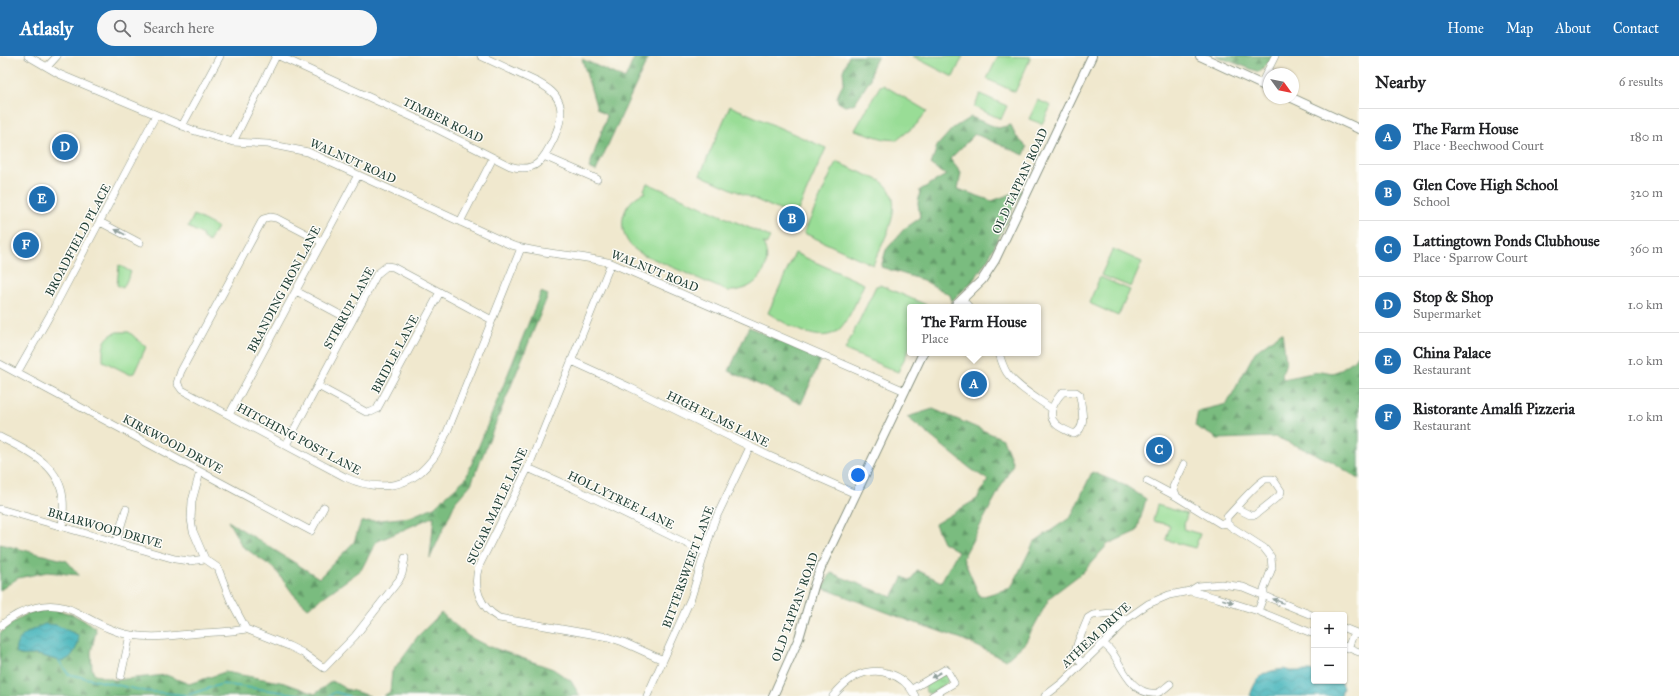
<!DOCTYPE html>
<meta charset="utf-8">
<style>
:root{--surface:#fff;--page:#f6f6f6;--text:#202124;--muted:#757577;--line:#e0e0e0;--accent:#1f6fb2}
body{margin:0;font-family:"IM FELL Great Primer",serif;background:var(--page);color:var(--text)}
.controls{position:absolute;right:12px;bottom:12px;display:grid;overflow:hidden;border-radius:4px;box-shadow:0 1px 3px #0004}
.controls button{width:36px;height:36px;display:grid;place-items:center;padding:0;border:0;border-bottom:1px solid var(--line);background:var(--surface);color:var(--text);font:20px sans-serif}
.compass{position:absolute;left:1263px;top:12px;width:36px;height:36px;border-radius:50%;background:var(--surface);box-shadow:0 1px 3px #0004;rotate:123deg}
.you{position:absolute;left:858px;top:419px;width:14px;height:14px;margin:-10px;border:3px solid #fff;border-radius:50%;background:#1a73e8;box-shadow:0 0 0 6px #1a73e833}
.badge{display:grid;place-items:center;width:26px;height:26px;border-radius:50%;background:var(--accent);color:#fff;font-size:13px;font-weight:700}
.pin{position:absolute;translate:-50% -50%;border:2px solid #fff;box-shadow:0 1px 4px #0006}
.popup{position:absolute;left:907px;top:248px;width:134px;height:52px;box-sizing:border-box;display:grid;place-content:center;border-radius:4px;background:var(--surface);filter:drop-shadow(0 1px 3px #0005);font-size:13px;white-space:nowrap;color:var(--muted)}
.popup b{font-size:15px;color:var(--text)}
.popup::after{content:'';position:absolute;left:50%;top:100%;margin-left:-8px;border:8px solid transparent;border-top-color:var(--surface)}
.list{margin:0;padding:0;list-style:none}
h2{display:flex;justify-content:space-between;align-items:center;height:52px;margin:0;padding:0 16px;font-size:17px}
h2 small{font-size:13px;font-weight:400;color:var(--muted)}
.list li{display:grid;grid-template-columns:26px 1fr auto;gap:12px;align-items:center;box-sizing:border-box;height:56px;padding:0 16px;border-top:1px solid var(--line)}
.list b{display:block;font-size:15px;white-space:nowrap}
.list p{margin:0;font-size:13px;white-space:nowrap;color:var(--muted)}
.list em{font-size:13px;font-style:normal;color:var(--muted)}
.icon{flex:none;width:22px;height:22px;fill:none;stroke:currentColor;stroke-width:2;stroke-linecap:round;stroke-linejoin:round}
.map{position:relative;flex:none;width:1359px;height:640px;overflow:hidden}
header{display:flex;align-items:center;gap:24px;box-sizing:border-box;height:56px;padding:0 20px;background:var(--accent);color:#fff}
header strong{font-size:19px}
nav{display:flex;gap:22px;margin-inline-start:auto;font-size:14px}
.search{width:280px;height:36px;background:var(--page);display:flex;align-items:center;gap:10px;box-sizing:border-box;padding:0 14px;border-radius:22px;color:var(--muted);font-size:15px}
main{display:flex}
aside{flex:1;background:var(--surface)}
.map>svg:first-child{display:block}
</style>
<header>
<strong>Atlasly</strong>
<div class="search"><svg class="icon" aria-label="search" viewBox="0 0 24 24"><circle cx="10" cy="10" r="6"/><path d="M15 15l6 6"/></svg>Search here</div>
<nav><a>Home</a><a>Map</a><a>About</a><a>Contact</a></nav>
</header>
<main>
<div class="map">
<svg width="1359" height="640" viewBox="0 0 1359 640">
<defs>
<pattern id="grass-tufts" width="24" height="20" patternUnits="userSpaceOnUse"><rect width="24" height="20" fill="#99dd96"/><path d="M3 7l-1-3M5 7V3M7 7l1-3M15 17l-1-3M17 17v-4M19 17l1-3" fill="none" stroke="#7cb47b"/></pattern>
<pattern id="forest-firs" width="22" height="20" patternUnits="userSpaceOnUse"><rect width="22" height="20" fill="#7abc7f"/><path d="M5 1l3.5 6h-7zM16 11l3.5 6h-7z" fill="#639a69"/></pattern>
<pattern id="water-waves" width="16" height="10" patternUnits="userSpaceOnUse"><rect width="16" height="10" fill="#41b2b9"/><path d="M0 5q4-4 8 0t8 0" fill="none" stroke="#369297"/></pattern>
</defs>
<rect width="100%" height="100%" fill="#fdfcf7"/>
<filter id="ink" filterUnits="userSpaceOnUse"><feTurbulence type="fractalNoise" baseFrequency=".025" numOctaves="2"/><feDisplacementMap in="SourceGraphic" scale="8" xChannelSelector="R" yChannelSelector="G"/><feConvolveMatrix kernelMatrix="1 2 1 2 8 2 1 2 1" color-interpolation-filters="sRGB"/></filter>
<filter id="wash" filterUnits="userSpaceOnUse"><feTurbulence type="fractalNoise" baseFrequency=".012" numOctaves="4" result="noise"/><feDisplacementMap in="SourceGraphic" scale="16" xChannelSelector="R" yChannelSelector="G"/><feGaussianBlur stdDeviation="0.9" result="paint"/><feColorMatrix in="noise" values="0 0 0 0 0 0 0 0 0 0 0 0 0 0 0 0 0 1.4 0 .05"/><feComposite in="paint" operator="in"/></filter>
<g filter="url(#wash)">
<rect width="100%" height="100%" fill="#f0e8ce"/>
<path fill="url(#grass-tufts)" stroke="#5c8d65" d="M942,619L947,620L948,623L947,627L930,638L926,636L925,630Z"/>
<path fill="url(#forest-firs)" stroke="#4c7c5a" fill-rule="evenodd" d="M635,0H649L596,115L589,112L607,60L597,53L582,3L625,23Z
M849,0H878L872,12L870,24L854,48L845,50L838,46L837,41L844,25L843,15Z
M1216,0H1275L1259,16Z
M971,61L998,72L1011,69L1015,79L1027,91L1024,99L975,78L950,103L961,117L958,133L992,145L1022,134L989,201L974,224L952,245L950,239L923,224L881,211L886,194L904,173L920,162L918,147L920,134L946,119L931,109L937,90L953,72Z
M541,236L548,239L471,428L456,445L430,502L434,460L376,486L361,514L308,552L294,539L275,513L242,490L228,465L319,522L354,486L361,466L410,461L434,451L466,422Z
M749,271L821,304L801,348L729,315Z
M1282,276L1286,306L1282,318L1283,323L1322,315L1332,317L1338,315L1353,305L1358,298L1359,290V423L1331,405L1276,381L1218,383L1195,370L1198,355L1227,348L1255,296Z
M933,353L1003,383L1013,408L963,502L980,541L1011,532L1034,486L1071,461L1092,416L1126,430L1146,443L1137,475L1108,488L1083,516L1050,541L1025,587L1006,604L962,583L907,564L823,532L831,517L892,541L903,521L911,525L917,514L941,526L958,495L943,486L935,468L977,443L988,424L971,413L907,361Z
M0,488L67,505L79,519L47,516L18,522L0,534Z
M54,553L74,559L95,571L96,575L91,596L92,614L96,619L115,624L166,619L189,628L225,616L285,627L315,638L332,625L346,633L370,640H0V577C21,561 26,554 54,553ZM72,576L76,578L59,605L41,599H19Z
M441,557L468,580L485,589L553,613L571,625L580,640H383L390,636L392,616L418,580Z"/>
<path fill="#99dd96" stroke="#5c8d65" d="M912,0H963L953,21Z
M998,0L1031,1L1015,36L987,23Z
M883,29L927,55L916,69L897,84L884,83L855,74L880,30Z
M980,38L1007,50L1001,63L974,51Z
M1038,44L1051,50L1042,68L1029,63Z
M730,50L826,92L795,161L700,119Z
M836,106L881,125C909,145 883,184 873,209L804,177Z
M647,127L770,181L767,188L763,187C776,213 753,237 727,235L642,198C614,184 617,146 646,136L644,134Z
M194,159L217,171L209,186L202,181L203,179L188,171Z
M1113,193L1142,206L1131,231L1101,219Z
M795,197L864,228C858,241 848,268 836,276C816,288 785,267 768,257Z
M119,209L131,216L123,232L117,229Z
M1100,221L1130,234L1118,260L1089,247Z
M880,229L931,251H910V291L898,316L845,294L876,230Z
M117,276H129L146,291L134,317L129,318L103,305C103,291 102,282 117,276Z
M1157,449L1187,458L1183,473L1200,478L1195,492L1166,484L1170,469L1153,465Z"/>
<path fill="url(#water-waves)" stroke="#307876" d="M45,568L56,569L78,579C79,584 78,589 75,594C66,613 53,601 37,599C30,598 22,601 16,597C13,581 33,573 45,568Z
M1284,613L1290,615H1314V625H1340L1343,631L1341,640H1250C1256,620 1264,615 1284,613Z"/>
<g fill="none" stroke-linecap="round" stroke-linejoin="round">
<path stroke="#41b2b9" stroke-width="1.5" d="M59,605L68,618L144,635L187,639L222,628L311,640
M329,640L335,636L349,640"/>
</g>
</g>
<g filter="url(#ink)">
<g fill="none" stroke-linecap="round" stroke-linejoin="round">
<defs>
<path id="minor" d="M28,0L59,18L195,75L233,86L276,0
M279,0L419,64L510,110C536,118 544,103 554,82C558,72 563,61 560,49C557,38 548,32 539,27L481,0
M47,11L57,0
M1261,28L1275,0
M182,70L220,0
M233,86L268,88L308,96L511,189C544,199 578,198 611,207L905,335
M546,101L597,123
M100,166L140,187
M460,166L493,102
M322,186L276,162L270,161L263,163L181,315L177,327L182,334L345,421C375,435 408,434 430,406C438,398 442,386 447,376L521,192
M611,207L528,412L479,510C472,531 480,551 499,562L608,581L623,586L663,604
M296,235L352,265
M962,243L969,251
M999,297C1001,304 1003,311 1007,317C1017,331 1038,343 1052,353
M572,305L629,331L767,399L856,438
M0,308L311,475L324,451
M17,317L55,250L156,59
M318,330L366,356H371L377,353L440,236
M1063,336H1076L1080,339C1081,352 1088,372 1074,378C1068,375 1059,372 1055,367C1046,358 1056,343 1063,336Z
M229,359L358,119
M0,381C27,395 60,408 63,443C64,452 63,462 62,471
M286,389L377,218L387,210L393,211L492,264
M1184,408L1173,431L1177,441L1221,468L1227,467
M528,412L575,433L704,496
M200,416L192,445L191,463L193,475L205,503L218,512L230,543L246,573L289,590L303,597L324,612L355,580L399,524L402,518L405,502
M1147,425L1177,441
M1236,452L1250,459H1255L1280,439L1281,435L1273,423C1271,423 1267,423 1266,423C1257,426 1235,453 1227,461V467L1230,470L1264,492L1271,501L1272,512L1264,533V539L1258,555
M0,453L175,503L190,505L205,503
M116,486L126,453
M1190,535L1198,530L1221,528L1243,531L1314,560
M0,570C21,553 49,542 76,556C94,565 111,576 131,579C155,583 178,579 201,577C216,576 231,576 246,573
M1344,572L1359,578
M1103,587C1107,591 1111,594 1114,599C1123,613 1133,640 1157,637C1162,636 1166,631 1170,628
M1344,590L1359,596
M1348,592L1354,576
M1082,607L1077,601L1075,596L1078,586L1088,562L1093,559L1111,557L1125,564
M121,620L130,579
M912,633L946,613L954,627L932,640
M647,640L691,542L714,466L750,391
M833,640C839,633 845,626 854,621C876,609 904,617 915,640
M1045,640L1062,627L1123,568L1125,564L1148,548L1169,539L1190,535L1217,542L1258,555L1314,578"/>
<path id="tertiary" d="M1200,0L1269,32
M1292,42L1359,73
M954,251L982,224L995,204L1092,0
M773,640L799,582L815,527L822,509L923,297"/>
</defs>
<use href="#minor" stroke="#889281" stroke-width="8"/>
<use href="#tertiary" stroke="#889281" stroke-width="10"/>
<use href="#minor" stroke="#fff" stroke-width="7"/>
<use href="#tertiary" stroke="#fff" stroke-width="8"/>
</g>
<defs><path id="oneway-solid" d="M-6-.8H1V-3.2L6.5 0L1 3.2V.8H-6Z"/></defs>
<g fill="#8f9e9a">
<use href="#oneway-solid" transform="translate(120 176) rotate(-152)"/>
<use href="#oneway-solid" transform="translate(1228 545) rotate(17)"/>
<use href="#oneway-solid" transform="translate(1278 545) rotate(-158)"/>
<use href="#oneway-solid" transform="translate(936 619) rotate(150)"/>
</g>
</g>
<g text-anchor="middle" stroke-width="3" stroke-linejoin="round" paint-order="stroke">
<g font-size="12" fill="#1f3d34" stroke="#fdfcf7">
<text transform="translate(443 64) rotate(26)" y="4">TIMBER ROAD</text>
<text transform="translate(353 105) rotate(24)" y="4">WALNUT ROAD</text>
<text transform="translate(1020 125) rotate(-65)" y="4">OLD TAPPAN ROAD</text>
<text transform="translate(78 184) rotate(-62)" y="4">BROADFIELD PLACE</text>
<text transform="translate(655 215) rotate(22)" y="4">WALNUT ROAD</text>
<text transform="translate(284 233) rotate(-62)" y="4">BRANDING IRON LANE</text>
<text transform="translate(349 252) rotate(-61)" y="4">STIRRUP LANE</text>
<text transform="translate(395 298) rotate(-62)" y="4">BRIDLE LANE</text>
<text transform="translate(718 363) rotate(26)" y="4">HIGH ELMS LANE</text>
<text transform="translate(299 383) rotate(28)" y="4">HITCHING POST LANE</text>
<text transform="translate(173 388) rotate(28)" y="4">KIRKWOOD DRIVE</text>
<text transform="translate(621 444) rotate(26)" y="4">HOLLYTREE LANE</text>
<text transform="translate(497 450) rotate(-65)" y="4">SUGAR MAPLE LANE</text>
<text transform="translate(105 472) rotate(16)" y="4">BRIARWOOD DRIVE</text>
<text transform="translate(688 511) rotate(-70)" y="4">BITTERSWEET LANE</text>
<text transform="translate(795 551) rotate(-70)" y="4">OLD TAPPAN ROAD</text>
<text transform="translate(1096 579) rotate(-43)" y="4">ATHEM DRIVE</text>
</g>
</g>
</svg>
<div class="controls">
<button>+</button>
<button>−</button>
</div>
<svg class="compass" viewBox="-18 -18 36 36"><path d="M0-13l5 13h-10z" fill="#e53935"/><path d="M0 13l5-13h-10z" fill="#757577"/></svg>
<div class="you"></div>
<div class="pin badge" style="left:974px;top:328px">A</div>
<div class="popup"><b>The Farm House</b>Place</div>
<div class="pin badge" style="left:792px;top:163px">B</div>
<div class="pin badge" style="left:1159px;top:394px">C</div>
<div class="pin badge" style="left:65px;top:91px">D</div>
<div class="pin badge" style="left:42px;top:143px">E</div>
<div class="pin badge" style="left:26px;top:189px">F</div>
</div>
<aside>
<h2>Nearby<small>6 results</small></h2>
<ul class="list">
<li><span class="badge">A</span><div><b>The Farm House</b><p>Place · Beechwood Court</p></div><em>180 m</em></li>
<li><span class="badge">B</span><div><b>Glen Cove High School</b><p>School</p></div><em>320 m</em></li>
<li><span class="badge">C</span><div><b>Lattingtown Ponds Clubhouse</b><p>Place · Sparrow Court</p></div><em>360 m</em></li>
<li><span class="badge">D</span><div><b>Stop &amp; Shop</b><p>Supermarket</p></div><em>1.0 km</em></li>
<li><span class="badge">E</span><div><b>China Palace</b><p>Restaurant</p></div><em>1.0 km</em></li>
<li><span class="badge">F</span><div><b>Ristorante Amalfi Pizzeria</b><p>Restaurant</p></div><em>1.0 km</em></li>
</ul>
</aside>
</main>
